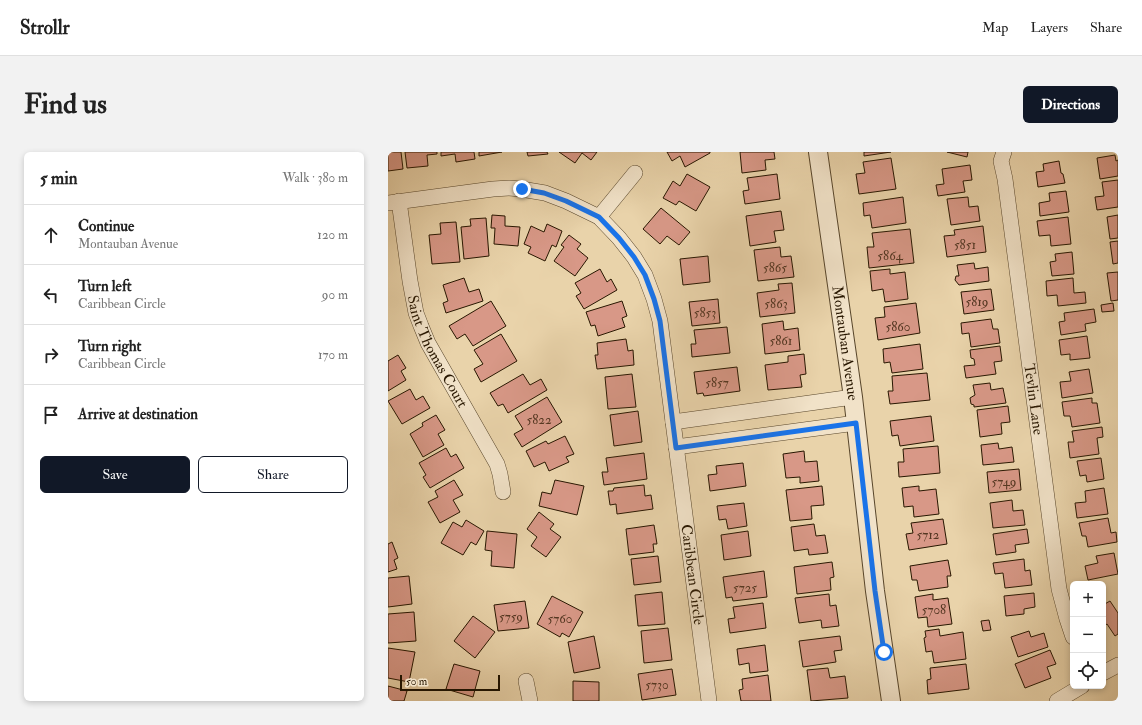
<!DOCTYPE html>
<meta charset="utf-8">
<style>
:root{--surface:#fff;--page:#f2f2f2;--text:#222;--muted:#767676;--line:#e0e0e0;--accent:#111827}
body{margin:0;font-family:"IM FELL Double Pica",serif;background:var(--page);color:var(--text)}
.controls{position:absolute;right:12px;bottom:12px;display:grid;overflow:hidden;border-radius:6px;box-shadow:0 2px 6px #0003}
.controls button{width:36px;height:36px;display:grid;place-items:center;padding:0;border:0;border-bottom:1px solid var(--line);background:var(--surface);color:var(--text);font:20px sans-serif}
.scale{position:absolute;left:12px;bottom:10px;width:100px;box-sizing:border-box;padding-left:4px;border:2px solid #281701;border-top:0;font-size:11px;line-height:14px;white-space:nowrap;color:#281701;-webkit-text-stroke:3px #f1e2c8;paint-order:stroke}
.stop{position:absolute;width:12px;height:12px;margin:-9px;border:3px solid #1a73e8;border-radius:50%;background:#fff}
.stop.end{background:#1a73e8;border-color:#fff;box-shadow:0 1px 4px #0008}
.list{margin:0;padding:0;list-style:none}
h2{display:flex;justify-content:space-between;align-items:center;height:52px;margin:0;padding:0 16px;font-size:17px}
h2 small{font-size:13px;font-weight:400;color:var(--muted)}
.list li{display:grid;grid-template-columns:26px 1fr auto;gap:12px;align-items:center;box-sizing:border-box;height:60px;padding:0 16px;border-top:1px solid var(--line)}
.list b{display:block;font-size:15px;white-space:nowrap}
.list p{margin:0;font-size:13px;white-space:nowrap;color:var(--muted)}
.list em{font-size:13px;font-style:normal;color:var(--muted)}
.actions{display:flex;gap:8px;padding:12px 16px}
.actions a{flex:1;padding:9px 0;border:1px solid var(--accent);border-radius:6px;text-align:center;font-size:14px;color:var(--accent)}
.actions .main{background:var(--accent);color:#fff}
.icon{flex:none;width:22px;height:22px;fill:none;stroke:currentColor;stroke-width:2;stroke-linecap:round;stroke-linejoin:round}
.map{position:relative;flex:none;width:730px;height:549px;overflow:hidden;border-radius:6px}
header{display:flex;align-items:center;gap:24px;box-sizing:border-box;height:56px;padding:0 20px;background:var(--surface);border-bottom:1px solid var(--line)}
header strong{font-size:19px}
nav{display:flex;gap:22px;margin-inline-start:auto;font-size:14px}
.intro{display:flex;align-items:center;justify-content:space-between;box-sizing:border-box;height:96px;padding:0 24px}
h1{margin:0;font-size:28px}
.button{padding:10px 18px;border-radius:6px;background:var(--accent);color:#fff;font-size:14px;font-weight:700}
main{display:flex;gap:24px;padding:0 24px}
aside{flex:1;background:var(--surface);border-radius:6px;box-shadow:0 2px 6px #0003}
.map>svg:first-child{display:block}
</style>
<header>
<strong>Strollr</strong>
<nav><a>Map</a><a>Layers</a><a>Share</a></nav>
</header>
<div class="intro"><h1>Find us</h1><a class="button">Directions</a></div>
<main>
<aside>
<h2>5 min<small>Walk · 380 m</small></h2>
<ul class="list">
<li><svg class="icon" aria-label="ahead" viewBox="0 0 24 24"><path d="M12 20V5M6 11l6-6 6 6"/></svg><div><b>Continue</b><p>Montauban Avenue</p></div><em>120 m</em></li>
<li><svg class="icon" aria-label="left" viewBox="0 0 24 24"><path d="M17 20v-9H6M10 6l-5 5 5 5"/></svg><div><b>Turn left</b><p>Caribbean Circle</p></div><em>90 m</em></li>
<li><svg class="icon" aria-label="right" viewBox="0 0 24 24"><path d="M7 20v-9h11M14 6l5 5-5 5"/></svg><div><b>Turn right</b><p>Caribbean Circle</p></div><em>170 m</em></li>
<li><svg class="icon" aria-label="arrive" viewBox="0 0 24 24"><path d="M6 21V4h12l-3 4 3 4H6"/></svg><div><b>Arrive at destination</b></div></li>
</ul>
<div class="actions"><a class="main">Save</a><a>Share</a></div>
</aside>
<div class="map">
<svg width="730" height="549" viewBox="0 0 730 549">
<rect width="100%" height="100%" fill="#e9d3aa"/>
<filter id="stains"><feTurbulence type="fractalNoise" baseFrequency=".005" numOctaves="4"/><feColorMatrix values="0 0 0 0 .2 0 0 0 0 .09 0 0 0 0 .02 0 0 0 .5 -.17"/></filter>
<radialGradient id="worn" r=".72"><stop offset=".6" stop-color="#630" stop-opacity="0"/><stop offset="1" stop-color="#630" stop-opacity=".3"/></radialGradient>
<path fill="#d89887" stroke="#281701" d="M0,0H13L15,17L0,19Z
M17,0H49V2L39,3L40,14L19,16Z
M53,0H86L87,7L68,10L67,2L53,4Z
M91,0H114L91,4Z
M139,0H159L160,2L140,4Z
M171,0H209L203,8L194,1L187,11Z
M279,0H322V1L297,15L292,4L284,9Z
M352,0H386L387,7L377,8L378,18L354,21Z
M476,0H503L476,4Z
M559,0H580L579,5Z
M727,3L728,9L730,8V24L712,27L709,6Z
M503,6L508,37L471,42L468,22L477,21L475,10Z
M671,9L673,21L675,22L677,31L650,35L648,20L656,19L655,12Z
M582,13L584,28L575,29L577,40L550,44L548,33L556,32L554,17Z
M299,22L322,35L308,59L291,49L288,53L275,46L285,29L292,34Z
M389,22L392,47L357,52L355,39L361,38L359,26Z
M730,28V55L709,58L707,45L716,44L714,30Z
M678,39L681,60L652,64L651,51L662,49L661,41Z
M515,45L518,71L484,76L482,63L476,64L475,51Z
M580,45L581,55L590,54L592,69L563,73L559,47Z
M273,56L302,80L291,93L279,84L272,92L255,77Z
M393,59L396,78L386,79L388,90L362,94L358,64Z
M104,63L117,64V74L132,75L130,94L106,92L107,76H103Z
M730,63V86L722,87L719,65Z
M680,65L683,92L663,94L662,83L651,84L649,69Z
M98,66L101,104L76,107L73,75L83,74L82,67Z
M68,70L72,110L44,112L41,83L53,82L52,71Z
M159,72L174,79L168,95L164,93L157,109L140,101L143,95L136,92L143,74L156,80Z
M595,74L598,100L559,105L556,84L567,83L566,78Z
M522,77L526,111L481,116L479,95H486L484,81Z
M181,83L193,92L189,97L200,106L187,124L166,109L176,95L173,93Z
M730,89V111L725,112L722,90Z
M392,95L393,105L403,104L406,125L370,129L366,98Z
M684,100L686,122L664,124L662,110L668,109L667,102Z
M320,104L322,130L295,133L292,107Z
M586,111L587,117L600,115L601,129L571,133L567,128L568,124H571L569,113Z
M212,117L219,130L223,127L229,138L196,157L188,144L193,141L187,131Z
M502,117V122L517,120L520,147L497,150L495,137L484,139L482,119Z
M730,120V148L723,149L719,121Z
M76,126L81,140L91,137L95,149L58,161L55,151L60,149L55,133Z
M685,126L686,141L697,140L698,151L670,154L669,143L659,144L658,129Z
M404,131L407,161L372,165L369,141L391,138L390,132Z
M603,137L606,158L576,162L573,140Z
M330,147L332,171L304,174L301,150Z
M103,149L118,174L85,194L77,182L69,187L61,174Z
M234,149L239,164L234,166L237,175L210,184L207,173L203,174L198,160Z
M528,151L532,181L490,188L487,166L497,165L496,155Z
M725,151L726,159L714,160L713,153Z
M706,157L708,170L697,172L698,179L673,183L671,170L677,169L676,161Z
M603,167L605,177H610L612,191L583,195L581,181L574,182L573,171Z
M395,169L396,178L410,176L412,198L377,202L374,172Z
M339,175L342,201L304,205L303,192H308L306,178Z
M113,182L129,209L93,230L86,217L95,212L86,198Z
M699,184L702,206L682,208V202L673,203L671,188Z
M238,187L240,199L245,198L246,213L209,217L207,203H210L209,191Z
M532,192L535,217L504,221L502,210L496,211L495,197Z
M612,194L614,209L606,210L608,222L578,226L576,214L587,213L586,207L583,206L582,198Z
M416,202L418,222L412,223L414,235L380,238L377,213L400,210V204Z
M10,203L18,216L13,219L18,228L0,239V209Z
M349,215L352,239L316,244L315,241L309,242L306,220Z
M701,217L705,241L674,246L672,230L683,229L681,220Z
M539,221L542,248L502,252L500,239H505L504,224Z
M135,222L142,233L153,227L159,238L120,261L115,252L110,254L102,241Z
M244,222L248,255L220,257L217,225Z
M602,231L603,238L615,236L618,251L586,255V253L583,252L582,246L587,243L585,233Z
M22,237L28,248L35,244L42,256L14,272L0,249Z
M159,245L174,270L134,295L126,282L135,277L127,264Z
M704,246V251H709L712,271L684,275L682,264H676L674,250Z
M620,254L622,270L613,271L614,282L592,285L589,258Z
M250,259L254,290L226,294L222,263Z
M48,263L57,278L50,282L56,293L35,305L22,282L35,274L34,271Z
M543,264L546,289L512,294L510,283L504,284L502,269Z
M714,275L715,285L709,286L711,302L682,306L680,290H686L684,279Z
M177,284L186,302L178,305L181,310L161,319L157,310L146,315L138,299L158,289L160,292Z
M610,291L611,297L624,295L626,310L595,313L593,293Z
M550,294L552,321L511,325L510,310H516L515,297Z
M58,296L63,305L68,302L76,316L42,336L35,325L38,323L31,311Z
M416,299L417,310L429,309L431,329L412,331V325L398,326L395,302Z
M256,301L259,327L216,333L214,320H220L218,306Z
M713,306L716,327L699,330L698,323L692,324L689,309Z
M355,311L358,334L322,339L320,323L329,322L328,314Z
M631,317L633,338L601,341L599,320Z
M66,328L75,343L65,348L72,360L52,371L40,350L50,345L47,339Z
M167,328L196,334L189,363L151,354L154,340L163,342Z
M256,333L257,344L263,343L265,357L229,362L228,352L222,353L220,339H225L226,336Z
M434,334L436,353L423,354L424,367L402,369L398,338Z
M531,334V339L548,337L551,362L526,365L525,354L516,355L514,336Z
M716,336L720,362L689,366L687,351L698,350L697,339Z
M624,348L625,359L635,358L637,373L605,376L602,351Z
M356,351L359,374L340,377L338,367L331,368L329,354Z
M151,360L166,372L162,377L173,385L158,405L143,394L149,385L139,377Z
M720,366L723,381L728,380L729,390L700,395L698,384H694L691,371Z
M555,367L559,392L521,398L518,382L525,381L523,371Z
M78,368L96,379L88,393L83,390L75,403L53,391L65,370L74,375Z
M426,372L428,384L437,383L440,401L421,403L420,397L406,399L403,375Z
M266,373L269,392H265L266,400L241,403L238,377Z
M639,377L641,391L627,393L628,400L608,403L605,382Z
M99,379L129,382L126,416L103,414L104,399L97,398Z
M360,379L363,404L336,408L333,383Z
M4,390L10,406L6,408L9,417L0,420V392Z
M726,401L730,422L700,428L697,414L710,411L708,404Z
M270,404L273,430L246,433L243,407Z
M636,407L637,419L642,418L644,433L617,436L615,421L607,422L605,411Z
M560,408L563,424H559L560,435L531,439L529,428H524L522,414Z
M444,410L446,425L442,426L443,438L409,442L406,415Z
M376,419L379,445L345,449L344,445L338,446L335,425Z
M21,424L24,452L0,455V426Z
M274,440L277,472L250,474L247,443Z
M646,441L647,455L636,457V462L618,464L616,444Z
M441,442L442,454L448,453L451,474L434,476L433,468L411,471L407,446Z
M545,442V448L560,446L564,472L540,475L539,465L530,466L527,445Z
M164,444L195,460L181,485L174,481L172,485L149,472Z
M137,449L141,476L110,479L106,453Z
M722,449L730,461V482L727,484L719,472L715,475V453Z
M375,451L378,476L342,481L340,467L347,466L345,455Z
M26,460L28,489L0,491V462Z
M85,464L107,480L87,506L66,489Z
M601,468L603,478L595,479L593,469Z
M280,476L284,508L256,511L253,479Z
M551,477L552,484L575,480L578,507L546,511L544,499L538,500L536,486L538,485L537,479Z
M641,479L643,485L656,481L660,495L630,505L623,485Z
M206,484L212,516L186,521L180,490Z
M452,484L454,498L446,499L448,510L415,515L411,489Z
M377,493L380,519L362,521L361,511L351,513L349,497Z
M0,496L27,500L21,530L0,526Z
M662,498L668,512L659,515L663,526L637,536L627,512Z
M66,512L92,519L85,545L58,537Z
M578,512L581,537L540,542L539,528L543,527L542,516Z
M440,516L442,526L457,524L460,546L423,549L419,518Z
M284,517L288,543L254,548L250,522Z
M380,523L383,549H353L351,538L355,537L354,527Z
M185,529L211,530V549H185Z
M0,534L19,539L16,549H0Z"/>
<g fill="none" stroke-linecap="round" stroke-linejoin="round">
<defs>
<g id="minor">
<path id="s1" d="M616,0L613,9L617,27L671,437L679,467L685,485"/>
<path id="s2" d="M11,49L22,129L28,161L33,174L40,191L109,312L112,322L115,340"/>
<path id="s3" d="M0,51L105,37L121,36L133,37L157,41L178,49L211,65L231,86L246,105L257,123L266,147L272,169L321,549"/>
<path d="M211,65L247,21"/>
<path d="M285,270L465,245"/>
<path d="M288,295L468,271"/>
<path d="M715,521L730,513"/>
<path d="M138,529L142,549"/>
<path d="M669,549L694,534"/>
</g>
<g id="tertiary">
<path id="s4" d="M430,0L465,245L487,439L503,549"/>
</g>
</defs>
<use href="#minor" stroke="#58462b" stroke-width="16"/>
<use href="#tertiary" stroke="#58462b" stroke-width="20"/>
<use href="#minor" stroke="#f1e2c8" stroke-width="15"/>
<use href="#tertiary" stroke="#f1e2c8" stroke-width="18"/>
</g>
<g fill="none" stroke-linecap="round" stroke-linejoin="round">
<path stroke="#1a73e8" stroke-width="5" d="M134,37L156,41L178,49L211,65L231,86L246,105L257,123L266,147L272,169L288,296L468,271L487,439L496,500"/>
</g>
<g text-anchor="middle" stroke-width="3" stroke-linejoin="round" paint-order="stroke">
<g font-size="13" fill="#543722">
<text x="577" y="97">5851</text>
<text x="502" y="108">5864</text>
<text x="387" y="120">5865</text>
<text x="589" y="154">5819</text>
<text x="388" y="156">5863</text>
<text x="317" y="165">5853</text>
<text x="510" y="179">5860</text>
<text x="393" y="193">5861</text>
<text x="329" y="235">5857</text>
<text x="151" y="272">5822</text>
<text x="616" y="334">5749</text>
<text x="540" y="387">5712</text>
<text x="357" y="440">5725</text>
<text x="546" y="462">5708</text>
<text x="123" y="469">5759</text>
<text x="172" y="471">5760</text>
<text x="269" y="537">5730</text>
</g>
<g font-size="15" fill="#281701" stroke="#f1e2c8">
<text dy="5" stroke="none"><textPath href="#s4" startOffset="193">Montauban Avenue</textPath></text>
<text dy="5" stroke="none"><textPath href="#s2" startOffset="157">Saint Thomas Court</textPath></text>
<text dy="5" stroke="none"><textPath href="#s1" startOffset="250">Tevlin Lane</textPath></text>
<text dy="5" stroke="none"><textPath href="#s3" startOffset="596">Caribbean Circle</textPath></text>
</g>
</g>
<rect width="100%" height="100%" filter="url(#stains)"/>
<rect width="100%" height="100%" fill="url(#worn)"/>
</svg>
<div class="controls">
<button>+</button>
<button>−</button>
<button><svg class="icon" aria-label="locate" viewBox="0 0 24 24"><circle cx="12" cy="12" r="6"/><path d="M12 2v4M12 18v4M2 12h4M18 12h4"/></svg></button>
</div>
<div class="scale">50 m</div>
<div class="stop" style="left:496px;top:500px"></div>
<div class="stop end" style="left:134px;top:37px"></div>
</div>
</main>
